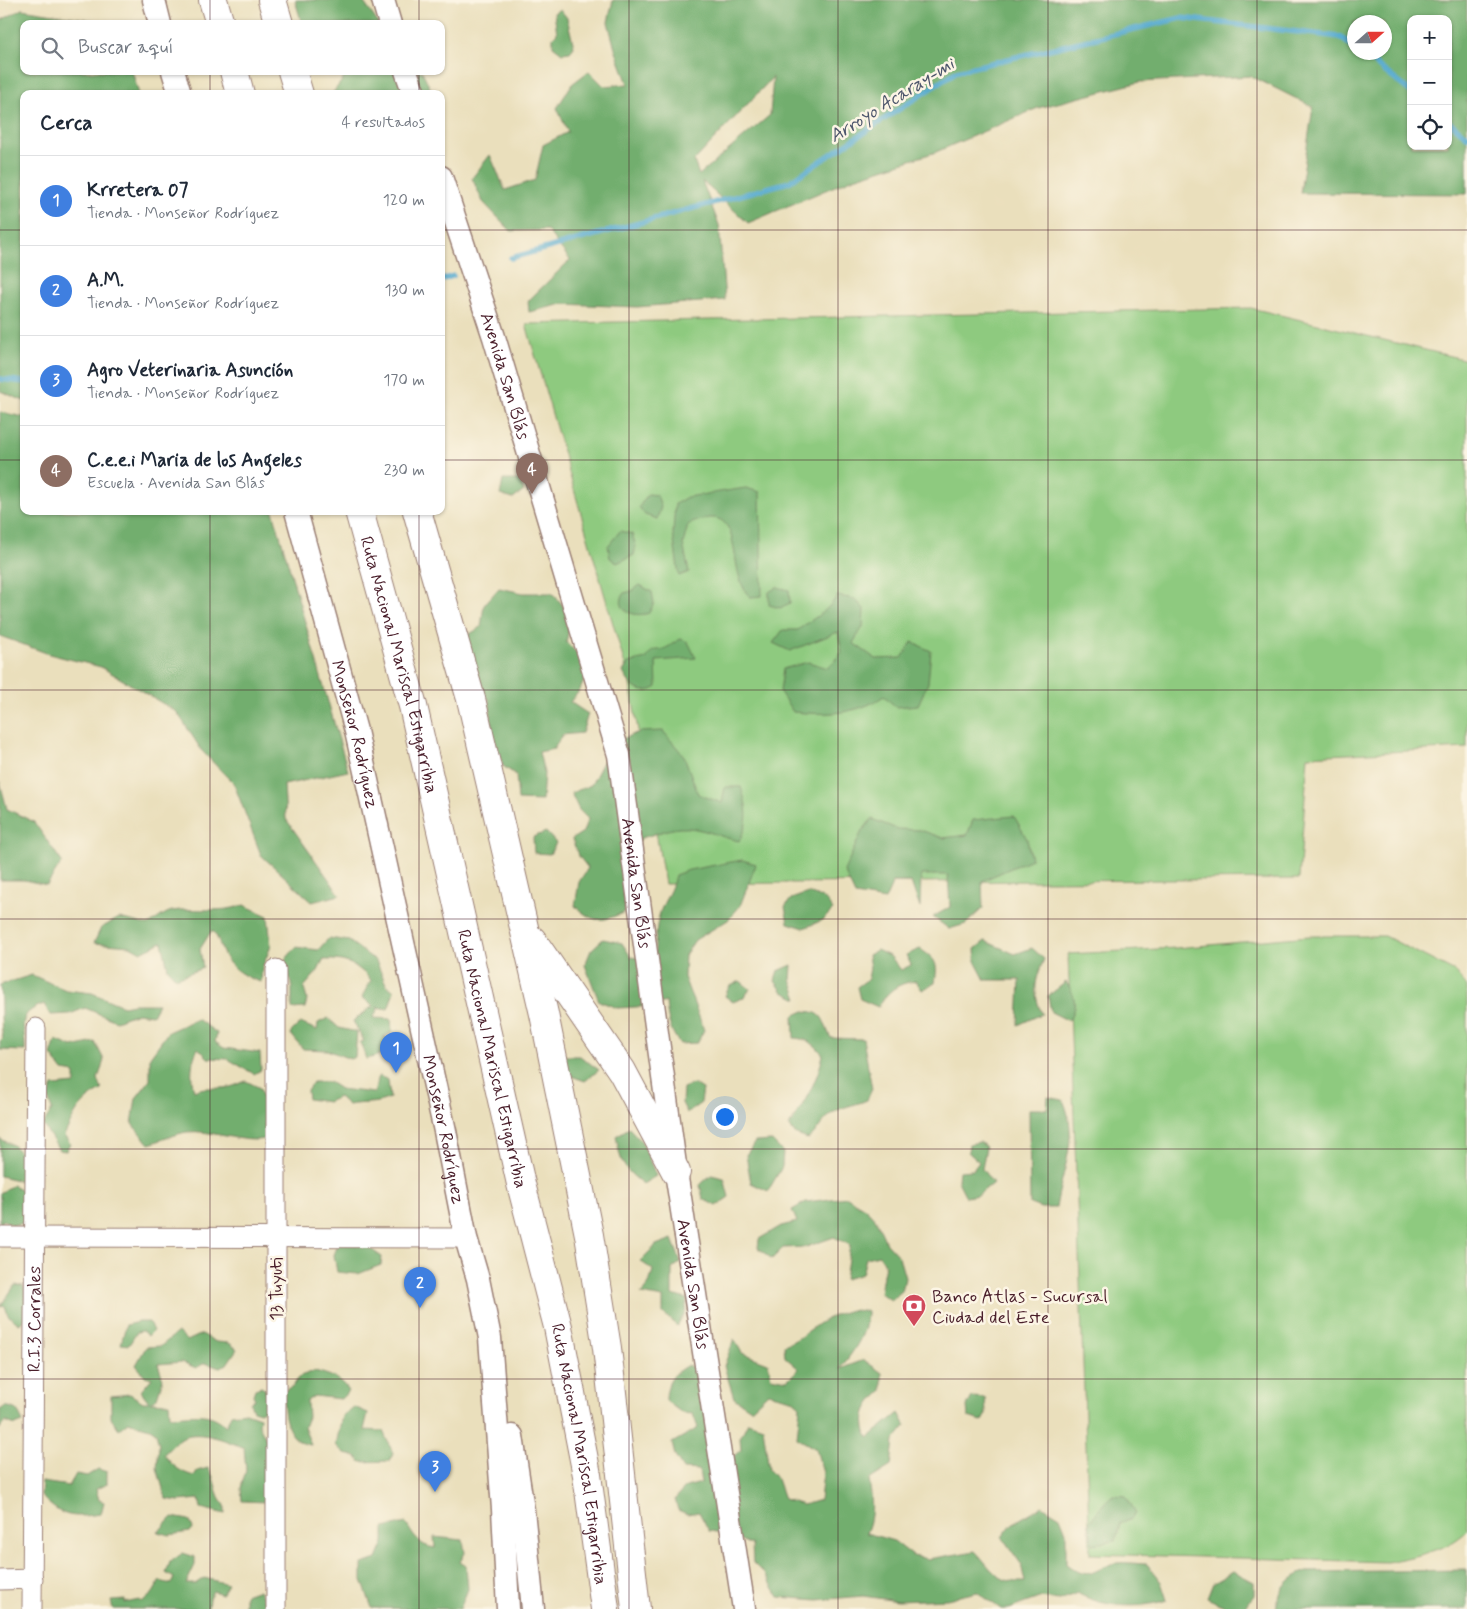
<!DOCTYPE html>
<html lang="es">
<meta charset="utf-8">
<style>
:root{--surface:#fff;--page:#f6f6f7;--text:#1f2937;--muted:#747a83;--line:#e0e1e3;--accent:#d1495b}
body{margin:0;font-family:Mynerve,sans-serif;background:var(--page);color:var(--text)}
.controls{position:absolute;right:15px;top:15px;display:grid;overflow:hidden;border-radius:10px;box-shadow:0 1px 4px #0004}
.controls button{width:45px;height:45px;display:grid;place-items:center;padding:0;border:0;border-bottom:1px solid var(--line);background:var(--surface);color:var(--text);font:25px sans-serif}
.compass{position:absolute;left:1347px;top:15px;width:45px;height:45px;border-radius:50%;background:var(--surface);box-shadow:0 1px 4px #0004;rotate:69deg}
.you{position:absolute;left:724px;top:1116px;width:18px;height:18px;margin:-12px;border:4px solid #fff;border-radius:50%;background:#1a73e8;box-shadow:0 0 0 8px #1a73e833}
.badge{display:grid;place-items:center;width:32px;height:32px;border-radius:50%;background:var(--accent);color:#fff;font-size:16px;font-weight:700}
.pin{position:absolute;translate:-50% -41px;filter:drop-shadow(0 1px 2px #0008)}
.pin::after{content:'';position:absolute;top:26px;width:18px;height:15px;background:inherit;clip-path:polygon(0 0,100% 0,50% 100%)}
.list{margin:0;padding:0;list-style:none}
h2{display:flex;justify-content:space-between;align-items:center;height:65px;margin:0;padding:0 20px;font-size:21px}
h2 small{font-size:16px;font-weight:400;color:var(--muted)}
.list li{display:grid;grid-template-columns:32px 1fr auto;gap:15px;align-items:center;box-sizing:border-box;height:90px;padding:0 20px;border-top:1px solid var(--line)}
.list b{display:block;font-size:19px;white-space:nowrap}
.list p{margin:0;font-size:16px;white-space:nowrap;color:var(--muted)}
.list em{font-size:16px;font-style:normal;color:var(--muted)}
.icon{flex:none;width:28px;height:28px;fill:none;stroke:currentColor;stroke-width:2;stroke-linecap:round;stroke-linejoin:round}
.map{position:relative;flex:none;width:1467px;height:1609px;overflow:hidden}
.search{position:absolute;background:var(--surface);box-shadow:0 1px 4px #0004;left:20px;top:20px;width:425px;height:55px;display:flex;align-items:center;gap:12px;box-sizing:border-box;padding:0 18px;border-radius:10px;color:var(--muted);font-size:19px}
.panel{position:absolute;background:var(--surface);box-shadow:0 1px 4px #0004;left:20px;top:90px;width:425px;height:425px;border-radius:10px}
.map>svg:first-child{display:block}
</style>
<div class="map">
<svg width="1467" height="1609" viewBox="0 0 1467 1609">
<rect width="100%" height="100%" fill="#fcf5e5"/>
<filter id="ink" filterUnits="userSpaceOnUse"><feTurbulence type="fractalNoise" baseFrequency=".02" numOctaves="2"/><feDisplacementMap in="SourceGraphic" scale="10" xChannelSelector="R" yChannelSelector="G"/><feConvolveMatrix kernelMatrix="1 2 1 2 8 2 1 2 1" color-interpolation-filters="sRGB"/></filter>
<filter id="wash" filterUnits="userSpaceOnUse"><feTurbulence type="fractalNoise" baseFrequency=".0096" numOctaves="4" result="noise"/><feDisplacementMap in="SourceGraphic" scale="20" xChannelSelector="R" yChannelSelector="G"/><feGaussianBlur stdDeviation="1.12" result="paint"/><feColorMatrix in="noise" values="0 0 0 0 0 0 0 0 0 0 0 0 0 0 0 0 0 1.4 0 .05"/><feComposite in="paint" operator="in"/></filter>
<g filter="url(#wash)">
<rect width="100%" height="100%" fill="#eadfbc"/>
<path fill="#8eca7f" stroke="#6c7455" d="M1251,308L1467,360V748L1308,756L1299,879L665,884L629,679L526,324Z
M1309,936H1385L1455,972L1467,986V1531C1446,1552 1415,1556 1387,1562L1090,1554L1068,954L1176,948Z"/>
<path fill="#72ae6e" stroke="#5e664c" fill-rule="evenodd" d="M295,0H362L379,24H302Z
M613,0H1467V194L1300,193L1313,107L1251,76L1140,82L1038,108L936,152L854,178L748,223L702,181L719,225L725,300L637,307L563,304L529,312L528,301L570,260L547,230L511,231L483,202L472,178L490,155L505,190L535,180L543,145L568,132L557,108L572,84L589,71L604,86L628,84L615,49L608,22ZM1411,19H1448V146H1411ZM1384,22V52H1354V22ZM773,77L770,115L699,175L694,161Z
M22,9L117,24H24V71H132L139,94H24V401L0,391V21Z
M560,9L567,18L574,47L570,52L562,53L553,46V37L557,33L554,13Z
M346,71H422L433,94H332L344,78Z
M0,412L24,417V511H273L348,771L284,785L286,819L340,895L312,902L261,855L234,784L202,751L177,712L101,667L49,654L0,636Z
M503,480H519L524,491L513,499L500,495Z
M746,488L760,492L762,596L750,597C723,569 750,495 688,525L683,544L689,572L679,576L673,533L675,504L687,497Z
M648,494L657,495L661,507L657,519L645,515L639,507Z
M620,531L632,534L636,546L634,555L617,563L610,558L608,546Z
M640,585L652,592L654,603L649,613C635,618 614,611 624,593L632,591Z
M777,587L789,590L790,603L780,608L769,605V592Z
M499,588L523,593H552C569,611 573,617 566,642L580,656L586,676L580,690L570,702L588,714L582,733L562,735L554,749L539,752L544,773L542,801L518,800L516,775L503,766L493,733L489,699L474,690L465,637L481,627L484,605Z
M837,596L855,599L864,609L863,627L853,643L876,659L902,658L912,642L931,651L928,683L918,705L896,707L884,696C856,715 826,715 793,712L780,692L783,669L808,662L828,668L842,652L838,632L790,651L773,643L783,630H798C815,616 825,615 837,596Z
M681,639L688,642L696,658L656,661L657,687C642,697 630,687 623,672L628,663L646,659C655,645 655,653 666,648C671,646 675,641 681,639Z
M663,731L684,756L698,794L722,803L725,787H741C748,808 750,821 739,841C719,837 700,826 679,828C667,829 653,835 641,838C623,869 620,876 625,912C601,922 595,924 575,906L579,882L588,868L578,855L572,839L583,832L588,819L579,810L571,793L591,785L603,762L622,739L639,732Z
M0,782L7,809L34,822L62,862L47,885L24,880H0Z
M1014,816L1027,839L1031,859L982,881L983,908L966,924L949,929L933,917L950,907L948,875H921L920,908L911,882H893L885,900L855,895L844,871L862,831L872,819L897,829L920,830L943,838L967,835L973,820Z
M546,832L556,843L550,854L534,853L533,837Z
M742,860L756,864L740,906L728,920L695,940L685,955L684,977L704,1030L697,1043L680,1044C670,1031 667,1018 666,1002L653,1006L617,1008L599,1001L585,965L591,950L603,939L622,943L631,957L654,960C656,942 655,921 663,905C668,894 673,887 675,875L689,870Z
M808,893L825,899L833,910L823,920L804,928L788,923L785,907L791,899Z
M244,905L268,916L271,946L262,968L261,982C246,978 231,969 224,955C219,945 219,938 212,930L200,949L203,968L176,978L168,969L162,942L141,952L130,946L94,943L101,928L119,918L148,925C155,921 164,913 172,911C196,907 220,914 244,905Z
M329,938L349,941L376,961L386,984L394,991L388,1009L377,1007L379,1008L373,1018L391,1019L392,1032L383,1037L392,1040H399L400,1049C388,1049 378,1057 366,1059L360,1042L364,1041L353,1021L373,1006L362,997L371,980C356,964 346,959 323,960L318,971L304,987L307,1000L305,1008L292,1009V987L285,960L296,947L318,950Z
M985,941L1015,954L1032,948L1044,959C1035,981 1032,991 1042,1014L1018,1025L1020,980H985L976,963L975,949Z
M920,949C937,960 938,963 935,983L922,990L916,981C897,983 888,991 878,1007L860,999L857,987L868,979L870,968L868,955L877,950L891,957L901,970L911,965L906,955Z
M792,965L791,980L798,999L783,992L775,981L778,971Z
M32,975L66,990L92,993L123,1006L133,1004H158L152,1015L137,1013L116,1021L85,1008L70,1014L50,1015L44,1004C14,1015 26,1025 25,1051L0,1050V1041L3,1038C0,1020 2,1003 0,985Z
M740,981L750,989L743,998L733,1002L725,996L729,987Z
M1066,982C1076,996 1077,1005 1069,1021L1051,1012L1048,996Z
M804,1011C826,1012 822,1021 831,1038L863,1039L872,1089L867,1100C854,1106 838,1106 827,1118C820,1125 817,1132 808,1139L796,1135L789,1126C804,1104 818,1080 823,1055C815,1044 808,1039 794,1038L793,1016Z
M328,1018L339,1028L357,1032L355,1057L350,1059L327,1050L303,1049L290,1033L300,1023L317,1030L318,1023Z
M197,1019L217,1033L215,1042L224,1048L260,1053L261,1070L254,1074L228,1059L208,1058L198,1048C191,1062 190,1075 194,1091C205,1086 211,1089 222,1088C231,1088 238,1084 246,1081L260,1088L264,1103L265,1139C245,1144 209,1129 187,1132C178,1133 160,1141 149,1144L132,1124L136,1098L150,1080V1057L168,1032Z
M56,1040L72,1047L95,1042L104,1060L98,1079L102,1090C79,1102 75,1113 64,1136L70,1143L66,1151L59,1150L43,1125L52,1110L48,1097L53,1086L75,1084V1073L63,1071L51,1055Z
M564,1056H580L599,1070L585,1081L563,1073Z
M379,1076L388,1080L390,1098C375,1105 363,1102 348,1105L339,1097L328,1102L308,1099L307,1091L313,1082H329L340,1089L374,1093Z
M693,1084L703,1089L701,1103L687,1113L682,1103L683,1088Z
M1048,1097L1063,1100C1080,1138 1062,1169 1056,1208H1042L1030,1204L1029,1109H1047Z
M629,1128L642,1142L656,1176L643,1184C621,1167 621,1162 616,1136Z
M0,1139L13,1145L26,1158V1182L0,1176Z
M772,1141L783,1152L782,1167L768,1191L751,1183L746,1155L755,1142Z
M980,1142L986,1147L982,1169L993,1183L978,1195L966,1197L958,1181L959,1171L973,1170L979,1162L968,1152L969,1144Z
M711,1175L724,1178L729,1197L716,1206L703,1199L700,1185Z
M13,1185L27,1193L35,1205L23,1223L13,1225L3,1220L0,1227V1193Z
M847,1197L866,1209L876,1220L886,1243L899,1257L905,1278L902,1291L891,1300L880,1293L885,1264L879,1255L866,1258L862,1274L845,1279L850,1245L834,1237L806,1247L783,1248L772,1259L758,1248L759,1239L781,1226L797,1222L792,1210L806,1202Z
M672,1239L681,1262L672,1269V1295L687,1299L685,1313L677,1326L663,1313V1298L641,1294L649,1284L653,1270L640,1261L656,1245Z
M338,1244L365,1245L382,1257L381,1265L358,1274L337,1272L334,1255Z
M15,1285L23,1286L29,1300L27,1318L19,1324L8,1315L5,1306L0,1307Z
M851,1310L867,1311C867,1335 854,1350 840,1369L864,1360L882,1373V1391C866,1405 860,1417 868,1438L899,1413L906,1426L894,1441L891,1466L869,1480C872,1499 874,1515 866,1533L894,1541L913,1556L928,1559L975,1551C994,1571 996,1583 1025,1582L1021,1564L1002,1537L1012,1524L1042,1506L1060,1517L1066,1532V1564C1090,1581 1089,1572 1112,1564C1121,1561 1137,1564 1147,1564L1161,1582L1167,1600C1139,1609 1104,1608 1077,1593L1060,1600L1039,1598L1009,1609H1001L977,1592L947,1599L898,1601L863,1596L818,1600L779,1597L767,1577L753,1563L752,1545L724,1533L709,1531L699,1512L687,1514L678,1510L675,1499L686,1487L701,1483L699,1470L683,1469L675,1456L672,1443L698,1428L693,1414L682,1413L666,1401C666,1383 672,1374 688,1365L697,1371L729,1460L741,1450L740,1438L748,1422L763,1427L769,1470L777,1479L784,1499L803,1505L820,1500L823,1473L816,1449L797,1438L800,1406L792,1399L768,1393L751,1409L734,1398L724,1366L734,1339L742,1353L768,1363L771,1377L787,1380L799,1369L785,1357L784,1345C799,1340 806,1332 818,1324C829,1317 840,1313 851,1310Z
M138,1322H149L153,1331L148,1336L142,1331L137,1332L129,1345L121,1344L126,1325Z
M178,1332L187,1341L202,1334L216,1342L229,1343L237,1349L227,1364L220,1368L205,1363L196,1368L182,1362L158,1364L163,1379L157,1398L150,1402L169,1403L170,1416C192,1415 210,1410 226,1426L231,1414L246,1412L260,1417L259,1425L268,1443L267,1502L242,1501L241,1488L246,1470L244,1448C228,1441 204,1431 186,1436C178,1438 170,1449 164,1454C172,1466 180,1472 194,1476L197,1471L208,1468C217,1479 214,1495 225,1505V1514L201,1508L199,1499L179,1501L166,1499L157,1468L159,1446L156,1432L150,1428L128,1422L119,1429L111,1418V1396L130,1394L143,1402H149L141,1391L152,1378L145,1376L136,1365L146,1347L161,1346Z
M315,1371C330,1375 340,1378 349,1391L341,1399L314,1396L307,1401L308,1417L304,1427L311,1445C286,1443 281,1411 285,1390L293,1386L300,1376Z
M261,1387L266,1390V1409L260,1412L253,1410L250,1403L255,1399L253,1395L255,1389Z
M972,1397L985,1398L986,1414L982,1421L968,1417L967,1406Z
M6,1406L17,1410L23,1422L15,1425L5,1421L0,1429V1410Z
M354,1407L368,1413L364,1430L383,1431L393,1453L390,1461L361,1462L356,1456L344,1454L336,1445L342,1416Z
M98,1469L107,1472V1484L96,1489L99,1500L104,1502L101,1514C72,1518 62,1518 41,1496L42,1482L69,1486L76,1474L87,1476Z
M1113,1495L1126,1496L1136,1513L1130,1519L1120,1523L1116,1541L1092,1544L1089,1522C1097,1513 1103,1502 1113,1495Z
M172,1517L189,1520L193,1528L190,1532L169,1535L158,1532Z
M406,1523C413,1536 419,1546 435,1548L434,1537L463,1540L465,1553L460,1562L466,1566L468,1589L460,1609L372,1608L362,1580V1564L377,1559L384,1542V1528Z
M183,1553L195,1557V1565L186,1584H195L204,1578L228,1584L222,1594L213,1591L209,1598L208,1609H113L111,1601L125,1600V1603L139,1600L143,1602L153,1593L160,1581L171,1584L174,1578L166,1573L170,1562Z
M1467,1570V1609H1276C1279,1590 1287,1578 1305,1572Z
M1233,1571L1254,1582V1595L1245,1608L1231,1609L1207,1598L1213,1583Z
M259,1590L267,1606L266,1609H245V1595Z"/>
<g fill="none" stroke-linecap="round" stroke-linejoin="round">
<path stroke="#51a8ce" stroke-width="5.5" d="M1360,52L1411,92
M1448,121L1467,136
M511,258L789,182L957,71L1181,18L1340,37L1354,48
M441,280L453,276
M0,379L24,382"/>
</g>
</g>
<g filter="url(#ink)">
<g fill="none" stroke-linecap="round" stroke-linejoin="round">
<defs>
<g id="minor">
<path d="M0,1237L466,1238"/>
<path d="M0,1580L33,1579"/>
<path id="s1" d="M32,1609L36,1028"/>
<path d="M276,1609V969"/>
</g>
<g id="tertiary">
<path d="M154,0L160,24"/>
<path d="M383,0L390,24"/>
<path d="M173,71L180,94"/>
<path d="M406,71L414,94"/>
<path id="s2" d="M441,177L494,337L619,755L676,1172L744,1609"/>
<path id="s3" d="M296,511L356,731L445,1131L466,1238L478,1279L490,1338L503,1509L508,1609"/>
<path d="M512,1436L523,1510L533,1609"/>
</g>
<g id="trunk">
<path d="M213,0L220,24"/>
<path d="M272,0L279,24"/>
<path d="M234,71L240,94"/>
<path d="M292,71L299,94"/>
<path id="s4" d="M359,511L413,706L521,1184L558,1327L587,1475L605,1609"/>
<path d="M417,511L471,699L544,1014L589,1235L607,1348L636,1609"/>
<path d="M532,940L622,1071L676,1172"/>
</g>
</defs>
<use href="#minor" stroke="#9a7f74" stroke-width="21"/>
<use href="#tertiary" stroke="#9a7f74" stroke-width="25"/>
<use href="#trunk" stroke="#9a7f74" stroke-width="30"/>
<use href="#minor" stroke="#fff" stroke-width="19"/>
<use href="#tertiary" stroke="#fff" stroke-width="22"/>
<use href="#trunk" stroke="#fff" stroke-width="28"/>
</g>
</g>
<path fill="none" stroke="#4a1f2b" stroke-width="1" stroke-opacity="0.55" d="M210,0V24M419,0V24M629,0V1609M838,0V1609M1048,0V1609M1257,0V1609M210,71V94M419,71V94M0,230H24M441,230H1467M0,460H24M441,460H1467M210,511V1609M419,511V1609M0,690H1467M0,919H1467M0,1149H1467M0,1379H1467"/>
<defs>
<symbol id="bank-pin" viewBox="-11 -11 22 30"><path d="M0 17L-7.5 6A9.5 9.5 0 1 1 7.5 6Z" fill="#d1495b" stroke="#fcf5e5"/><path d="M-6-4H6V4H-6ZM0-2.3a2.3 2.3 0 1 0 0 4.6a2.3 2.3 0 1 0 0-4.6Z" fill="#fff"/></symbol>
</defs>
<g fill-rule="evenodd">
<use href="#bank-pin" x="900" y="1292" width="28" height="38"/>
</g>
<g text-anchor="middle" stroke-width="5" stroke-linejoin="round" paint-order="stroke">
<g font-size="18" fill="#4a1f2b" stroke="#fcf5e5">
<text dy="6" stroke="none"><textPath href="#s2" startOffset="209">Avenida San Blás</textPath></text>
<text dy="6" stroke="none"><textPath href="#s4" startOffset="159">Ruta Nacional Mariscal Estigarribia</textPath></text>
<text dy="6" stroke="none"><textPath href="#s3" startOffset="231">Monseñor Rodríguez</textPath></text>
<text dy="6" stroke="none"><textPath href="#s2" startOffset="734">Avenida San Blás</textPath></text>
<text dy="6" stroke="none"><textPath href="#s4" startOffset="564">Ruta Nacional Mariscal Estigarribia</textPath></text>
<text dy="6" stroke="none"><textPath href="#s3" startOffset="636">Monseñor Rodríguez</textPath></text>
<text dy="6" stroke="none"><textPath href="#s2" startOffset="1139">Avenida San Blás</textPath></text>
<text transform="translate(276 1289) rotate(-90)" y="6">13 Tuyuti</text>
<text dy="6" stroke="none"><textPath href="#s1" startOffset="290">R.I.3 Corrales</textPath></text>
<text dy="6" stroke="none"><textPath href="#s4" startOffset="969">Ruta Nacional Mariscal Estigarribia</textPath></text>
</g>
<g font-size="18" fill="#4a1f2b" stroke="#fcf5e5" text-anchor="start">
<text x="932" y="1302">Banco Atlas - Sucursal<tspan x="932" dy="21">Ciudad del Este</tspan></text>
</g>
<g font-size="19" font-style="italic" fill="#4d566c" stroke="#fcf5e5">
<text transform="translate(891 99) rotate(-32)" y="7">Arroyo Acaray-mi</text>
</g>
</g>
</svg>
<div class="controls">
<button>+</button>
<button>−</button>
<button><svg class="icon" aria-label="locate" viewBox="0 0 24 24"><circle cx="12" cy="12" r="6"/><path d="M12 2v4M12 18v4M2 12h4M18 12h4"/></svg></button>
</div>
<svg class="compass" viewBox="-18 -18 36 36"><path d="M0-13l5 13h-10z" fill="#e53935"/><path d="M0 13l5-13h-10z" fill="#747a83"/></svg>
<div class="you"></div>
<div class="pin badge" style="left:396px;top:1073px;background:#3f7fe0">1</div>
<div class="pin badge" style="left:420px;top:1308px;background:#3f7fe0">2</div>
<div class="pin badge" style="left:435px;top:1492px;background:#3f7fe0">3</div>
<div class="pin badge" style="left:532px;top:494px;background:#8d6e63">4</div>
<div class="search"><svg class="icon" aria-label="search" viewBox="0 0 24 24"><circle cx="10" cy="10" r="6"/><path d="M15 15l6 6"/></svg>Buscar aquí</div>
<section class="panel">
<h2>Cerca<small>4 resultados</small></h2>
<ul class="list">
<li><span class="badge" style="background:#3f7fe0">1</span><div><b>Krretera 07</b><p>Tienda · Monseñor Rodríguez</p></div><em>120 m</em></li>
<li><span class="badge" style="background:#3f7fe0">2</span><div><b>A.M.</b><p>Tienda · Monseñor Rodríguez</p></div><em>130 m</em></li>
<li><span class="badge" style="background:#3f7fe0">3</span><div><b>Agro Veterinaria Asunción</b><p>Tienda · Monseñor Rodríguez</p></div><em>170 m</em></li>
<li><span class="badge" style="background:#8d6e63">4</span><div><b>C.e.e.i Maria de los Angeles</b><p>Escuela · Avenida San Blás</p></div><em>230 m</em></li>
</ul>
</section>
</div>
